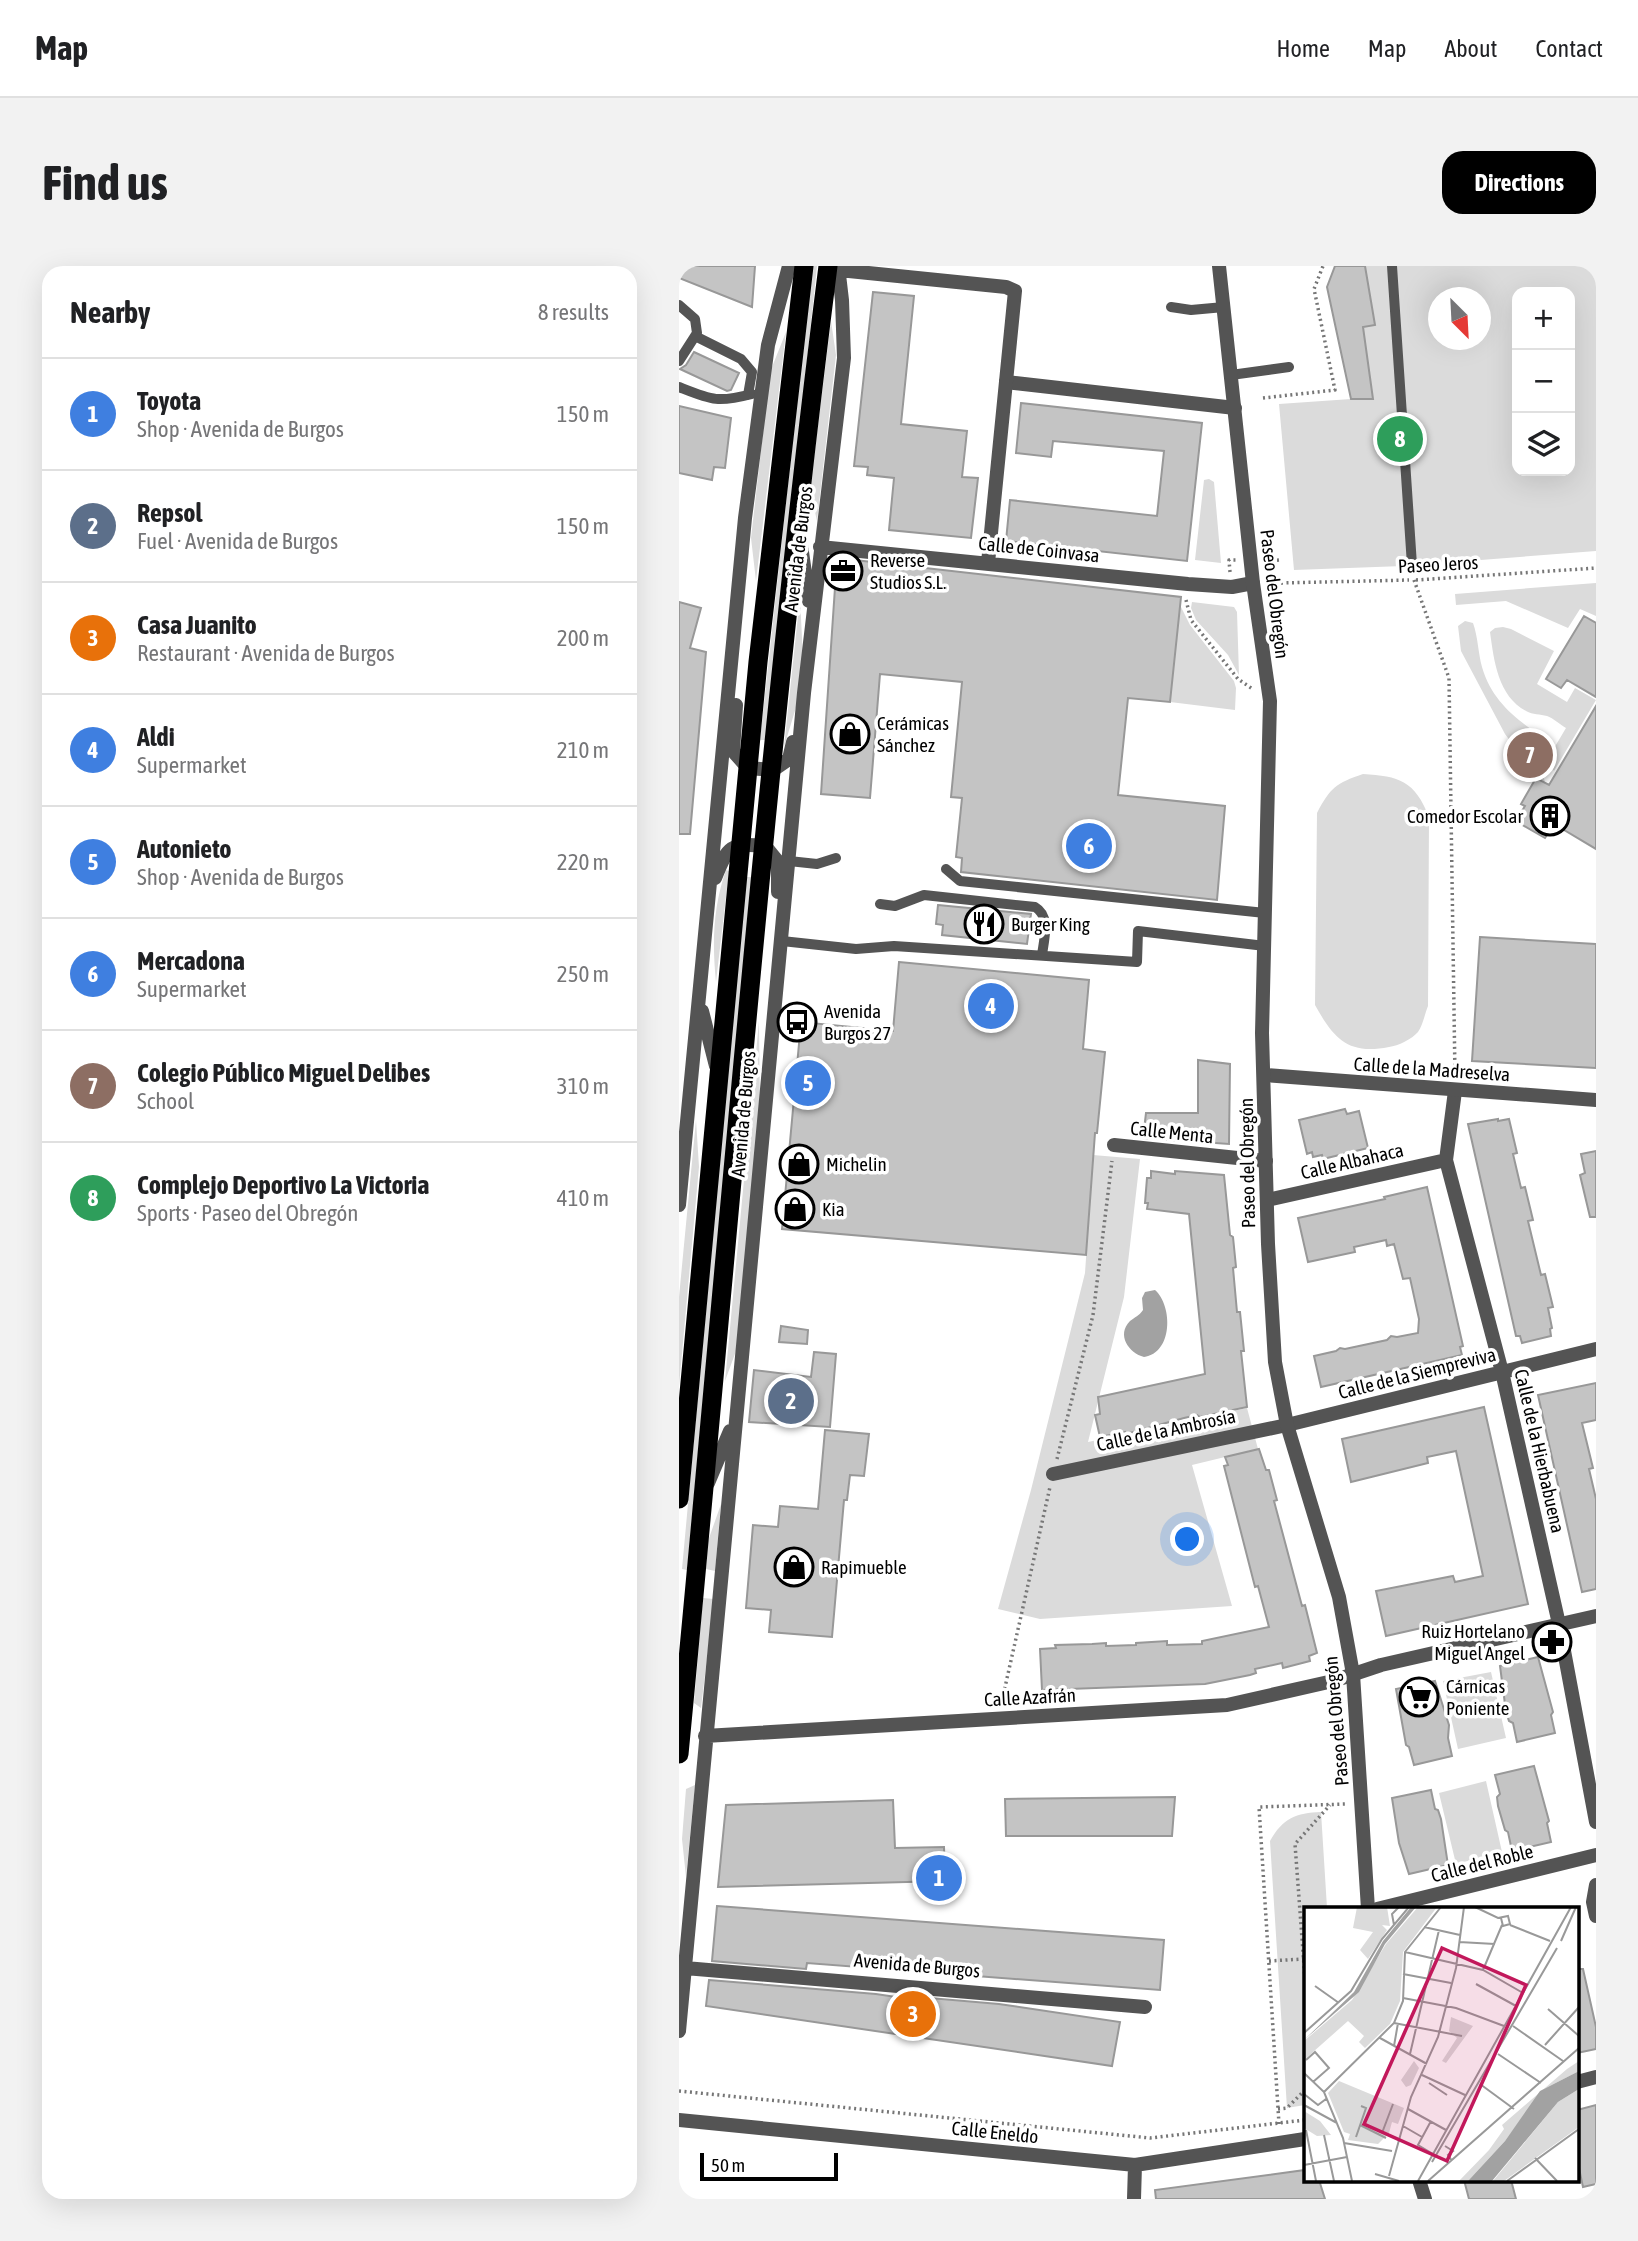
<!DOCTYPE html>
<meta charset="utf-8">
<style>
:root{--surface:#fff;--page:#f2f2f2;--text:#202124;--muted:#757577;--line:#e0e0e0;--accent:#000}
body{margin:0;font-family:"Asap Condensed",sans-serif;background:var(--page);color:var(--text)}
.controls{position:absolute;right:21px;top:21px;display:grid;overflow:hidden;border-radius:14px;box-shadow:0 7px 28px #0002}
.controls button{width:63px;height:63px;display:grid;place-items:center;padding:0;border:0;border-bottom:2px solid var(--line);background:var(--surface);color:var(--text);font:35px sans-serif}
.compass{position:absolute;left:749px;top:21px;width:63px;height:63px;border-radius:50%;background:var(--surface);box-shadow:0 7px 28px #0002;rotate:156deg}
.scale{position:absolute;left:21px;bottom:18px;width:138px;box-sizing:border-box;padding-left:7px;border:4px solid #000;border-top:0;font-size:19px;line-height:24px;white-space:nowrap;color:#000;-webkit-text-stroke:5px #fff;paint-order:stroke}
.you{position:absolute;left:509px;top:1274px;width:24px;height:24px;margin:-18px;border:5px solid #fff;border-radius:50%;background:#1a73e8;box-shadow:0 0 0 10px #1a73e833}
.badge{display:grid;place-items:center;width:46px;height:46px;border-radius:50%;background:var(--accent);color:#fff;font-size:23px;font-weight:700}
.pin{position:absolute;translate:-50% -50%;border:4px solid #fff;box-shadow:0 2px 7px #0006}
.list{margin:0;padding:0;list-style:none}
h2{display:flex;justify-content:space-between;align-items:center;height:91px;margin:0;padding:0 28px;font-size:30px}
h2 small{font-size:23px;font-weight:400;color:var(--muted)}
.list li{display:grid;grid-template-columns:46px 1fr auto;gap:21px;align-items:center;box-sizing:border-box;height:112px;padding:0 28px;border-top:2px solid var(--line)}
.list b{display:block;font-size:26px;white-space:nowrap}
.list p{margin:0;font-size:23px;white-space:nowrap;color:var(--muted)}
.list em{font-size:23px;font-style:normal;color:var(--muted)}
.icon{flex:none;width:38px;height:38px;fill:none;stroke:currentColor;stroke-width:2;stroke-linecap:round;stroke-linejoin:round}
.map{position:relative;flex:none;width:917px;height:1933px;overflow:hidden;border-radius:21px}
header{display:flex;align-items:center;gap:42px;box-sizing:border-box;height:98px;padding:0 35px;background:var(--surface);border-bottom:2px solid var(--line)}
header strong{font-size:33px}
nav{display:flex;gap:38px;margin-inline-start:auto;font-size:24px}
.intro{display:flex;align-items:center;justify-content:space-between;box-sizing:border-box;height:168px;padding:0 42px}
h1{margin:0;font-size:49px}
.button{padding:18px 32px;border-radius:21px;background:var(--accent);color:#fff;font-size:24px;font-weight:700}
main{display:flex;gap:42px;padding:0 42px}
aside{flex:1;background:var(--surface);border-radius:21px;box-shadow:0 7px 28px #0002}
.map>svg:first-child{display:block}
.green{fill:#dbdbdb;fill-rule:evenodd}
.water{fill:#a2a2a2}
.building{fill:#c4c4c4;stroke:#989898;stroke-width:2}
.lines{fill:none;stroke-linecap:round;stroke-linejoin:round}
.path{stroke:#767676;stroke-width:3.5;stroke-dasharray:2 3.5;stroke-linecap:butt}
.service{stroke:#545454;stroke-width:10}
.pedestrian{stroke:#545454;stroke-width:14}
.minor{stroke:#545454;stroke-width:14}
.tertiary{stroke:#545454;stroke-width:14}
.trunk{stroke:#000;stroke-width:19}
.labels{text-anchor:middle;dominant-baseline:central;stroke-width:7;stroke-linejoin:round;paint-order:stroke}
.street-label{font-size:19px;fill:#000;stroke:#fff}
.poi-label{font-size:19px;fill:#000;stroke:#fff;text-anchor:start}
.inset-road{fill:none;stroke:#999;stroke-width:2}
.view{fill:#c2185b;fill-opacity:0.15;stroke:#c2185b;stroke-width:3.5}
.inset-edge{fill:none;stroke:#000;stroke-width:3.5}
</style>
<header>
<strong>Map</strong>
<nav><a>Home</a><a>Map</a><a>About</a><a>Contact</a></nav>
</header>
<div class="intro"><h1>Find us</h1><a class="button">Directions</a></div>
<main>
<aside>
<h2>Nearby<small>8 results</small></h2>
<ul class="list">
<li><span class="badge" style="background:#3f7fe0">1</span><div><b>Toyota</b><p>Shop · Avenida de Burgos</p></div><em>150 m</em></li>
<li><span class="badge" style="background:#5c6f8a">2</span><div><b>Repsol</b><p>Fuel · Avenida de Burgos</p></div><em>150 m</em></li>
<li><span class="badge" style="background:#e8710a">3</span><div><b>Casa Juanito</b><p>Restaurant · Avenida de Burgos</p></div><em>200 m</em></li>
<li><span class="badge" style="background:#3f7fe0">4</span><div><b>Aldi</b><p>Supermarket</p></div><em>210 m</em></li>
<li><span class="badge" style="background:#3f7fe0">5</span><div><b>Autonieto</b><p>Shop · Avenida de Burgos</p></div><em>220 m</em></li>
<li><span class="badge" style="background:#3f7fe0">6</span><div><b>Mercadona</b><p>Supermarket</p></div><em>250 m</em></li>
<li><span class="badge" style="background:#8d6e63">7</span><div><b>Colegio Público Miguel Delibes</b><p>School</p></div><em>310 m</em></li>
<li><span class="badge" style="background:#2e9e5b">8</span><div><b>Complejo Deportivo La Victoria</b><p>Sports · Paseo del Obregón</p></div><em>410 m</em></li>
</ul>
</aside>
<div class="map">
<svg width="917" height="1933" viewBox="0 0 917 1933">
<rect width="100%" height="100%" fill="#fff"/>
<path class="green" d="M133,0H138L88,474H81Z
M656,0H917V285L724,300L615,304L600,138L672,133L648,21ZM838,26H891V205H838ZM760,32H802V74H760Z
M152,55L157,89L138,255L131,223Z
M107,66L77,315L72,272L91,106Z
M530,213L535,216L542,297L516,294L525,214Z
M917,317V350L901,343L889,362L827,335L777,339L776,328Z
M121,331L124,393L118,438L105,481Z
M513,336L555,341L558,346L560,409L549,389L517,354L512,342Z
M501,339L511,359L555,415L557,422L556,444L491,436Z
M786,355L794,357C799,371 799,386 803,401C813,435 836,452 863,471C867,487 860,498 866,516L858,511L826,468L782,385L779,360Z
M824,361L832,363L875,385L858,418L888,436L896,422L917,434L875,505L868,494L887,462C882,459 874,452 868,450C861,448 854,449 847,445C819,430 815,395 811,366L816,362Z
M684,508C720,510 736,515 750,551L749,740C746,747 744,759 739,766C733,773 719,780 710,781C669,789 655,773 636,739L638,547C651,522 657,517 684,508Z
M47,604L50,605L37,716C33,677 34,641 47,604Z
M67,611H73L8,1304L3,1303Z
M80,755L81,846L57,1085L46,1115Z
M17,854L20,901L0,1120V1031Z
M414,889L461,893L445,1031L409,1176L568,1142L579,1183L513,1199L553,1340L361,1353L319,1343L352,1224L406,1007Z
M42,1238L36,1305L27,1303L29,1275Z
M24,1332L35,1333L22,1442L15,1437Z
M812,1406L827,1472L779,1483L764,1415Z
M807,1515L823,1586L777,1598L760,1527Z
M16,1519L7,1611L3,1573L7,1523Z
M642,1546L648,1642L626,1643V1839L608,1842L591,1575C604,1552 617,1547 642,1546Z"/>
<path class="water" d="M476,1024C494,1040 494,1087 465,1091C450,1087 437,1069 451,1055C456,1051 460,1050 464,1044L463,1032L466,1026Z"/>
<path class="building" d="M0,0H76L73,41L0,12Z
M656,0H686L696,59L684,61L694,133H672L648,21Z
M194,26L235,30L222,158L288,165L283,211L299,212L292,272L210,264L215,212L188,209L189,201L175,200Z
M15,86L60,107L52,124L48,125L1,103L7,99Z
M342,137L523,157L508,295L327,275L331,234L478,250L485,185L374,175L372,191L337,187Z
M0,140L52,152L46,202L35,201L33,214L0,207Z
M158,292L502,331L491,436L449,432L439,529L546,540L538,634L282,606L283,592L277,591L283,532L272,531L283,416L201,408L191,532L142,528Z
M0,336L22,342L11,382L27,386L11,568H0Z
M905,350L917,357V431L888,414L882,422L867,413Z
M917,440V583L875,558L866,572L840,557L846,547L843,545L846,540L842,538L857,512L870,519Z
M259,639L352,648L348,678L263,669L264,659L257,658Z
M801,671L917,678V802L793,795Z
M220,696L410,714L404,783L426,786L418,867H416L407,989L103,963L122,756L214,765Z
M519,794L551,798L550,878L464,872L467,847H519Z
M666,843L668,848L680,845L689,882L644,893L643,889L634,891L633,886L628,888L620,854Z
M819,853V855L830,853L838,887L834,888L842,922L846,921L854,954L849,955L862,1009L866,1008L874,1041L869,1042L873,1062L871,1063L872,1070L843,1077L841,1070H837L789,858Z
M917,885V951H911L901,909L906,907L902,888Z
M472,905L496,908V905L545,909L551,969L554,971L557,1001L554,1002L558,1046H561L565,1085H562L568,1141L521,1151L518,1149L505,1152L447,1168L446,1166L421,1171L416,1149L421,1148L419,1131L526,1108L510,948L468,943L469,937H466L468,912H472Z
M748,921L784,1080L781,1081L783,1089L642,1121L635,1090L657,1085L661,1082L666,1083L708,1074L712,1070L718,1071L739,1067L740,1053L731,1012L724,1013L715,978L708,980L707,974L675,981L676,986L629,996L619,952L706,933L705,931Z
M102,1060L129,1064L128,1078L100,1076Z
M135,1086L157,1088L151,1161L70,1156L75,1104L132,1111Z
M917,1117V1154L903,1157L914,1202L910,1203L917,1233V1323L903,1326L859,1129Z
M805,1141L849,1338L707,1370L697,1325L774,1310L776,1316L804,1310L777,1185L748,1191L749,1197L672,1216L663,1173Z
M146,1164L190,1168L185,1210L171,1209L168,1234H165L153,1371L90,1366L92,1344L67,1342L74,1259L99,1261L101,1240L139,1243Z
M580,1183L587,1204H590L598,1234L595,1235L623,1340L626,1339L638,1387L630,1390L631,1395L604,1402L603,1397L576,1403L577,1407L571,1409L526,1418L363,1424L361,1383L377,1382L376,1379L413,1378L427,1377V1380L457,1379V1377L488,1375V1379L523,1378V1375L590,1361L579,1320L576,1321L545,1200L549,1199L546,1191Z
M859,1391L874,1446L872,1449L876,1467L838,1476L834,1457L830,1455L827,1446L821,1400Z
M756,1415L770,1459L769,1472L773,1490L735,1499L730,1481L727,1479L717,1423Z
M855,1500L870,1555L868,1557L872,1576L833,1585L829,1566L826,1564L819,1540L818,1531L821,1528L816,1509Z
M752,1524L756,1543L759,1544L762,1553L769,1599L730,1608L720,1577L713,1532Z
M496,1531L493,1570H327L326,1533Z
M214,1534L216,1582L265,1581L266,1615L39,1621L47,1539Z
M38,1640L485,1674L481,1724L128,1697L127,1703L33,1695Z
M898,1703H904L917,1761V1783L898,1787Z
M30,1714L197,1728L250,1736L251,1732L320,1738L441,1756L433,1800L27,1740Z
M917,1839V1918L904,1921L898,1893V1844Z
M626,1904V1914H640L646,1933H477L476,1924Z
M785,1914H832L837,1933H790Z"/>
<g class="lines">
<path class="path" d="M584,132L656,124L635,23L644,0
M587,295L600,294
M551,306L550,294H558
M735,314L770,412L776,810
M737,314L917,302
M602,317L730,314
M507,334L512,354L559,413L575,424
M378,1193L414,1049L433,895
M322,1439L371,1221
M590,1695L624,1693
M626,1713L616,1578L651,1539
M0,1825L471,1872L626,1854
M599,1843L608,1842L626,1824
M600,1858L580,1541L667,1538"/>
<path class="service" d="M713,0L733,299
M0,39L16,53L18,67L0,95
M492,41L512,44L545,41
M16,70L62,93L73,106L69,129
M552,109L610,101
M0,121C33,134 38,137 73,128
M110,595L138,598L157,592
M267,603L281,615L586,647
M201,638L216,640L245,629L356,641C372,650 365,673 363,689
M103,675L177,683L215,680L458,696L459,665L586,680"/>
<path class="pedestrian" d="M327,116L556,142
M776,825L767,894L823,1106L880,1358L917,1556
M588,934L767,894
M374,1208L608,1159L917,1083
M917,1619L914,1636L917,1650
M698,1643L917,1589"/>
<path class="minor" d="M160,4L327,21L336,25L309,297
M122,279L130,335
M141,281L509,318L553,321L574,317
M57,439L54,485L69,502L94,504L110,493L114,476
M36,612C49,580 51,577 86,580L99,596V626
M23,745L37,800
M586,809L917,834
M435,879L587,895
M0,939L66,252L89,79L110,0
M29,1217L51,1165
M26,1470L548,1439L654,1415L702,1399L917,1350
M6,1702L466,1741
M0,1765L125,427L165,92L163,34L159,0
M898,1816L917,1811
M0,1854L456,1899L626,1873
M455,1933L456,1899"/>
<path class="tertiary" d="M540,0L574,317L591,435L583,767L589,978L596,1096L608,1159L660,1331L674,1408L689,1643
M740,1914L746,1933"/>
<path class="trunk" d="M0,1233L79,396L125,0
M0,1488C48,992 86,494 149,0"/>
</g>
<defs>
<symbol id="office-ring" viewBox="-11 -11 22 22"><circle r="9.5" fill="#fff" stroke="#000" stroke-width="1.5"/><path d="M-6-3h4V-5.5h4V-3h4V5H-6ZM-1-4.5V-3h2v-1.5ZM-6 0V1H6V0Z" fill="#000"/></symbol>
<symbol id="shop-ring" viewBox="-11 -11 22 22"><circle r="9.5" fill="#fff" stroke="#000" stroke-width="1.5"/><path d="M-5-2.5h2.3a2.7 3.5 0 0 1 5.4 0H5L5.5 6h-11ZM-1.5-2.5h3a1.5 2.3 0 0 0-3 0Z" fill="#000"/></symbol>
<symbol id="building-ring" viewBox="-11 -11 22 22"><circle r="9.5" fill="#fff" stroke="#000" stroke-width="1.5"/><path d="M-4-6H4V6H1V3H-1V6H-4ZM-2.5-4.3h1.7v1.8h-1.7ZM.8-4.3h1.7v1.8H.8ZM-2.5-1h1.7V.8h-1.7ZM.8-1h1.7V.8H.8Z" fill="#000"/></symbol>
<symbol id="restaurant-ring" viewBox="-11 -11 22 22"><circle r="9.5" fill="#fff" stroke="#000" stroke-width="1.5"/><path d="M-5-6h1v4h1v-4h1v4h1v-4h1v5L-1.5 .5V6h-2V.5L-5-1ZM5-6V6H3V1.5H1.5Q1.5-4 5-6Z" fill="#000"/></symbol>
<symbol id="bus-ring" viewBox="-11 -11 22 22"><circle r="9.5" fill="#fff" stroke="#000" stroke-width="1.5"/><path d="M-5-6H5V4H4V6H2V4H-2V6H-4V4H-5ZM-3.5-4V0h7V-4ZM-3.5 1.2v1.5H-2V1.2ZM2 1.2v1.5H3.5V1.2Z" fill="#000"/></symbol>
<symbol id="pharmacy-ring" viewBox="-11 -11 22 22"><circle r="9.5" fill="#fff" stroke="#000" stroke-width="1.5"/><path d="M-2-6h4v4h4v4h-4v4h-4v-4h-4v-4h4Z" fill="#000"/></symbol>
<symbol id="supermarket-ring" viewBox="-11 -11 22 22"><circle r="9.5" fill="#fff" stroke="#000" stroke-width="1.5"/><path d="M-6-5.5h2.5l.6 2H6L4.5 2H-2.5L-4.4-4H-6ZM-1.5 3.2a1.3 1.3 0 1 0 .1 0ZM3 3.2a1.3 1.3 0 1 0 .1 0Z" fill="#000"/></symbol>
</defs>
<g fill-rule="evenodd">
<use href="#office-ring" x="142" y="283" width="44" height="44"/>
<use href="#shop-ring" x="149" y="446" width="44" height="44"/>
<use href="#building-ring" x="849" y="528" width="44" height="44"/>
<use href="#restaurant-ring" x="283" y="636" width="44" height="44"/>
<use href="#bus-ring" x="96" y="734" width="44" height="44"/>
<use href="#shop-ring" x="98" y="876" width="44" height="44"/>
<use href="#shop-ring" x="94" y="921" width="44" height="44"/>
<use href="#shop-ring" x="93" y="1279" width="44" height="44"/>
<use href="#pharmacy-ring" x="851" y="1354" width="44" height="44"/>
<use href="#supermarket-ring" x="718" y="1409" width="44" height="44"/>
</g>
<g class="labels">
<g class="street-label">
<text transform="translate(119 283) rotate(-83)">Avenida de Burgos</text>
<text transform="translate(360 283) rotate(6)">Calle de Coinvasa</text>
<text transform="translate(759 298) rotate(-3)">Paseo Jeros</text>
<text transform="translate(596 328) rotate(83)">Paseo del Obregón</text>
<text transform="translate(753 803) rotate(4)">Calle de la Madreselva</text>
<text transform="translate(64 848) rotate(-85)">Avenida de Burgos</text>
<text transform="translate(493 866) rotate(6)">Calle Menta</text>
<text transform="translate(673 895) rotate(-13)">Calle Albahaca</text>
<text transform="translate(568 897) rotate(-91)">Paseo del Obregón</text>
<text transform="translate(738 1107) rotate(-14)">Calle de la Siempreviva</text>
<text transform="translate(487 1164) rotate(-12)">Calle de la Ambrosía</text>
<text transform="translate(861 1185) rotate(77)">Calle de la Hierbabuena</text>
<text transform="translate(351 1431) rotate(-3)">Calle Azafrán</text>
<text transform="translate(657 1455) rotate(-95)">Paseo del Obregón</text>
<text transform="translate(803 1597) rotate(-14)">Calle del Roble</text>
<text transform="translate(238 1699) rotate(5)">Avenida de Burgos</text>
<text transform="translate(316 1866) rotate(6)">Calle Eneldo</text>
</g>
<g class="poi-label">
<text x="191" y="294">Reverse<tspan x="191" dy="22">Studios S.L.</tspan></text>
<text x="198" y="457">Cerámicas<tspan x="198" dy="22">Sánchez</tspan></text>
<text x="844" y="550" text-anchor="end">Comedor Escolar</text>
<text x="332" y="658">Burger King</text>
<text x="145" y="745">Avenida<tspan x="145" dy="22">Burgos 27</tspan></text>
<text x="147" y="898">Michelin</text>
<text x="143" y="943">Kia</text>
<text x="142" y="1301">Rapimueble</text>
<text x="846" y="1365" text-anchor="end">Ruiz Hortelano<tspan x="846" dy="22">Miguel Angel</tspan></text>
<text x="767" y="1420">Cárnicas<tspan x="767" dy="22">Poniente</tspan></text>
</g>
</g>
<g transform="translate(625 1641)">
<rect width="275" height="275" fill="#fff"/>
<path d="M53,0H83L86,19L78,18L83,23L64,52L56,43L69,25L49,21ZM114,0H133L99,45L96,94L86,117L61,141L55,135L60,129L44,114L0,153V134L48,93L82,37ZM147,110L169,119L142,156L138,154L153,131L145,124ZM110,154L115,161L107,178L102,180L97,173ZM275,154V164L240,182L201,234L164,274H155L185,243L200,222L198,218L263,162ZM35,174L100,201L94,217L88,215L85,226L74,237L44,233L46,227L40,225L24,186ZM275,182V220L200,274H189L254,195ZM0,204L16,214L27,228L13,229L0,221Z" fill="#dbdbdb"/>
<path d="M107,0H112L81,37L55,85L0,133L50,85L79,34ZM275,164V182L254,195L188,274H164L201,234L236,184Z" fill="#a2a2a2"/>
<path class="inset-road" d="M171,0L194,11L204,9L206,17L199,19L197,11M90,18L88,7L95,0M206,18L246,34M120,20L156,28M257,34L272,0M155,35L191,37M101,45L179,63L219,86M179,63L198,18M99,67L147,76M0,75V106M172,77L212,99M11,79L35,96M99,91L152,101L200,119M244,102L275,129M90,116L158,129M209,119L259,154M0,126L47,84L78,32L105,0M76,131L123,157M241,138L275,100M90,139L94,116M106,147L135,23M194,147L237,176M2,153L11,145L25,161L9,175M0,166L20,185L39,231L48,274M118,168L161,188M125,176L143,188M176,177L210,202M20,185L90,116L99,94L101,45L137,0M0,187L14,198L22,192M0,198L33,216M104,202L142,223M127,214L114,238L129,247M56,218L82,231M99,219L118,230M2,223L12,274M78,226L89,197M20,228L30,274M52,230L62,201L57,199M40,236L88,244M141,239L149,244L144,248L148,254M231,251L253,274M128,255L253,41M0,258L43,250M71,267L95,274M85,269L107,190L134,130L152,61L160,0M114,274L267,0M124,274L275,141M203,274L275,222"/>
<path class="view" d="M138,41L222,78L143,254L60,217Z"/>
<rect width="275" height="275" class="inset-edge"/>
</g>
</svg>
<div class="controls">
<button>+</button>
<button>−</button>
<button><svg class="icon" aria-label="layers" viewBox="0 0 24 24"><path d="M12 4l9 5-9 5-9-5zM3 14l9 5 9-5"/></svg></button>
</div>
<svg class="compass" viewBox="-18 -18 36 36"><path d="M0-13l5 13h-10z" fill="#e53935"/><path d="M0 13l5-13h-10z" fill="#757577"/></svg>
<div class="scale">50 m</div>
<div class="you"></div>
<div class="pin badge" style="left:260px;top:1612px;background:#3f7fe0">1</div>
<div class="pin badge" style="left:112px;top:1135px;background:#5c6f8a">2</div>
<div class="pin badge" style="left:234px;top:1748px;background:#e8710a">3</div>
<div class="pin badge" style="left:312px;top:740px;background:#3f7fe0">4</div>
<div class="pin badge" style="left:129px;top:817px;background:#3f7fe0">5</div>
<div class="pin badge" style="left:410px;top:580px;background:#3f7fe0">6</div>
<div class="pin badge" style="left:851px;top:489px;background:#8d6e63">7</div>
<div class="pin badge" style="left:721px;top:173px;background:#2e9e5b">8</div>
</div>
</main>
